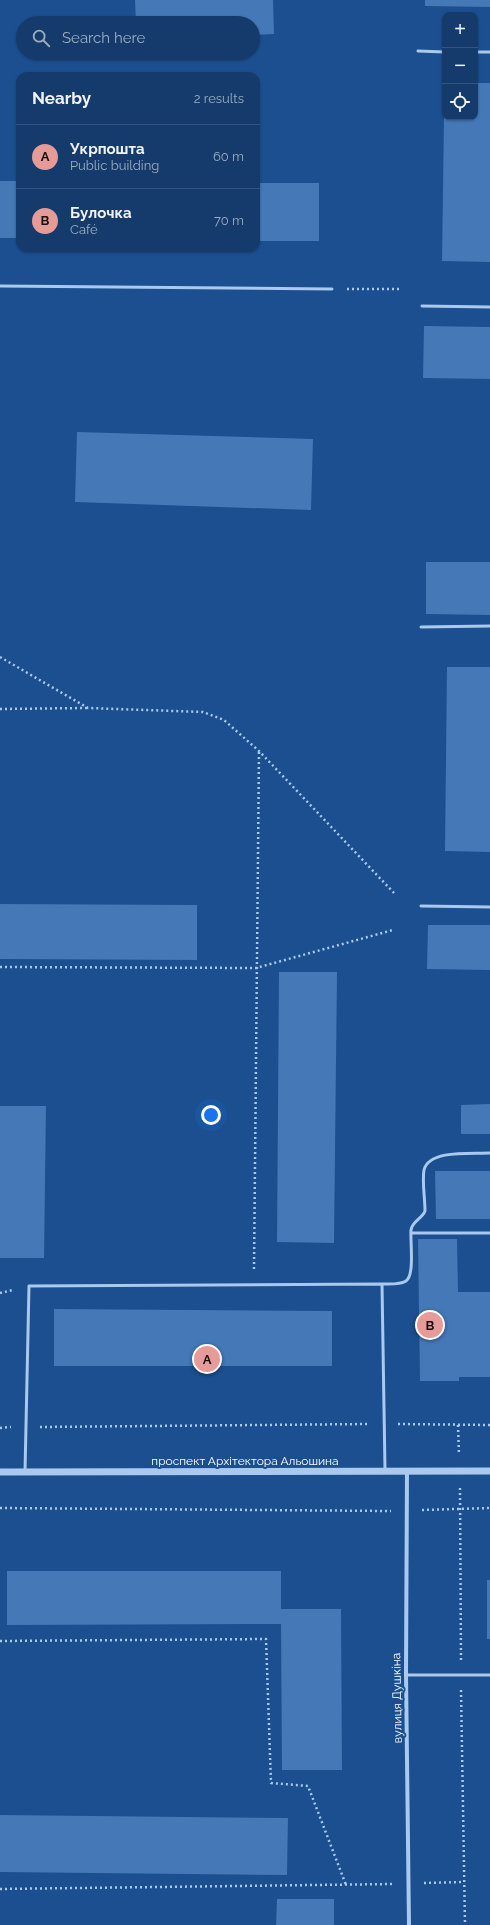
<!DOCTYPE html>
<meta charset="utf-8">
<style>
:root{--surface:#143b6b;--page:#214673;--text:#f1f3f6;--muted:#9dadc1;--line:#33557e;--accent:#e69b98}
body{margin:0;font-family:Raleway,sans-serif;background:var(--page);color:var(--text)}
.controls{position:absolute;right:12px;top:12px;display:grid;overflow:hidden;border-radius:8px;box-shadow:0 1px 3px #0004}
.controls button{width:36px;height:36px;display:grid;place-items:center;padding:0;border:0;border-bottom:1px solid var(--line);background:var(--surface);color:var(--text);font:20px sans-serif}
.you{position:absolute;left:211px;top:1115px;width:14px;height:14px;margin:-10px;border:3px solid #fff;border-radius:50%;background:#1a73e8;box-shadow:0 0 0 6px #1a73e833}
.badge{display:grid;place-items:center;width:26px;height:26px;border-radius:50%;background:var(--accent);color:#111;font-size:13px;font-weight:700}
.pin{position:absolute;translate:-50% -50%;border:2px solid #fff;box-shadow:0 1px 4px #0006}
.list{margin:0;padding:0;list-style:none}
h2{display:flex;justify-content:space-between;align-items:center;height:52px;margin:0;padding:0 16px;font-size:17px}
h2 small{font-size:13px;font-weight:400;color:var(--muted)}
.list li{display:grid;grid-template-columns:26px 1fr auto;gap:12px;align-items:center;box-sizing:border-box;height:64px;padding:0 16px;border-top:1px solid var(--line)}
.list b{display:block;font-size:15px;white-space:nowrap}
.list p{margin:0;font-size:13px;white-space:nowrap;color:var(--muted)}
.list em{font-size:13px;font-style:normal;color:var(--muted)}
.icon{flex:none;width:22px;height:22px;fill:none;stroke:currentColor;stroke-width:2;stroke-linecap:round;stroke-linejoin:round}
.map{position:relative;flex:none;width:490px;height:1925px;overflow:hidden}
.search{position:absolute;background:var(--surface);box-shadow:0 1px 3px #0004;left:16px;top:16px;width:244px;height:44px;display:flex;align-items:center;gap:10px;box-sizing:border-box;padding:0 14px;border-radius:22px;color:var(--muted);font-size:15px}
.panel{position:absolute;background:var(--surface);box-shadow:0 1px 3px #0004;left:16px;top:72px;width:244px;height:180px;border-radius:12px}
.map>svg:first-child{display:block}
.building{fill:#4478b7}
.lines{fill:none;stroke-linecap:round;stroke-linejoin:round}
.path{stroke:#a9c9ee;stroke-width:2.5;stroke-dasharray:2 3;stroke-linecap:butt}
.service{stroke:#a9c9ee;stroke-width:3}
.minor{stroke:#a9c9ee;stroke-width:4}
.tertiary{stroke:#a9c9ee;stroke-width:7}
.labels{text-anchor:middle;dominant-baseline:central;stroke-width:4;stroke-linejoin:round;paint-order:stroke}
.street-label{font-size:12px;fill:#fff;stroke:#1b4f8f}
</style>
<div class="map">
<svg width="490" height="1925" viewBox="0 0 490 1925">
<rect width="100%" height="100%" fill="#1b4f8f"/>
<path class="building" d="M135,0H273L274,34L253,35V23H136Z
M425,0H490V7L425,6Z
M475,83H490V262L442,261L444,117H475Z
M0,181H20V238H0Z
M256,183H319V241H256Z
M424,326L490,327V379L423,378Z
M77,432L313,439L311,510L75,502Z
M426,562H490V615L426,614Z
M447,667H490V852L445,851Z
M0,904L197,905V960L0,959Z
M428,925H490V970L427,969Z
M279,972H337L334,1243L277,1242Z
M490,1104V1134H461V1105Z
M0,1106H46L44,1258H0Z
M435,1171H490V1219H436Z
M418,1239H457L458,1292H490V1377H459V1381H420Z
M54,1309L332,1311V1366H54Z
M7,1571H281V1609H341L342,1770H282L281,1624L7,1625Z
M487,1580H490V1639H487Z
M0,1815L288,1818L287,1875L0,1872Z
M277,1899H334V1925H276Z"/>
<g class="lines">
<path class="path" d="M347,289H399
M0,657L88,708L203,712L224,720L259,751L394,893
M0,709L87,708
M0,967L256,968L393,930
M254,1269L259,751
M0,1293L13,1290
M398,1424L490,1425
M458,1425L459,1455
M40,1427L369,1424
M0,1428L11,1427
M460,1488L461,1661
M0,1508L391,1511
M422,1510L490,1508
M0,1641L266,1639L271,1783L308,1786L346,1885
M461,1690L465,1925
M424,1883L464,1882
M0,1889L393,1884"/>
<path class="service" d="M418,51L445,52
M475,52H490
M0,286L332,289
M422,306L490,307
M421,627L490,626
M421,906L490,907
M411,1233H490
M382,1284C389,1284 400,1285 406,1281C415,1275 410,1241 411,1230C412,1221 422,1219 425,1211C425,1198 422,1182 424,1170C429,1149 473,1154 490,1153
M25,1472L29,1286L382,1284L385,1470
M406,1675H490"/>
<path class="minor" d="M407,1471L406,1675L409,1925"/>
<path class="tertiary" d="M0,1472L490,1471"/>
</g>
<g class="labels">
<g class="street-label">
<text x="245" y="1461">проспект Архітектора Альошина</text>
<text transform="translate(397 1698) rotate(-91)">вулиця Душкіна</text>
</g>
</g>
</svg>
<div class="controls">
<button>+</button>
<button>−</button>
<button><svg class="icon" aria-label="locate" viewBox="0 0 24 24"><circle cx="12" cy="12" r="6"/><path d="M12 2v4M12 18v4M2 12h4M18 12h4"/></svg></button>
</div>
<div class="you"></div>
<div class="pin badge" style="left:207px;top:1359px">A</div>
<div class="pin badge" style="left:430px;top:1325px">B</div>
<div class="search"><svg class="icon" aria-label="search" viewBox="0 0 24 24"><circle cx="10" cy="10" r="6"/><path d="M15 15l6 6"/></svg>Search here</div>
<section class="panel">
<h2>Nearby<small>2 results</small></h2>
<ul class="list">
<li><span class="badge">A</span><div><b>Укрпошта</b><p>Public building</p></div><em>60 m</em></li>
<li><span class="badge">B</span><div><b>Булочка</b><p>Café</p></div><em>70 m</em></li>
</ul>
</section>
</div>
